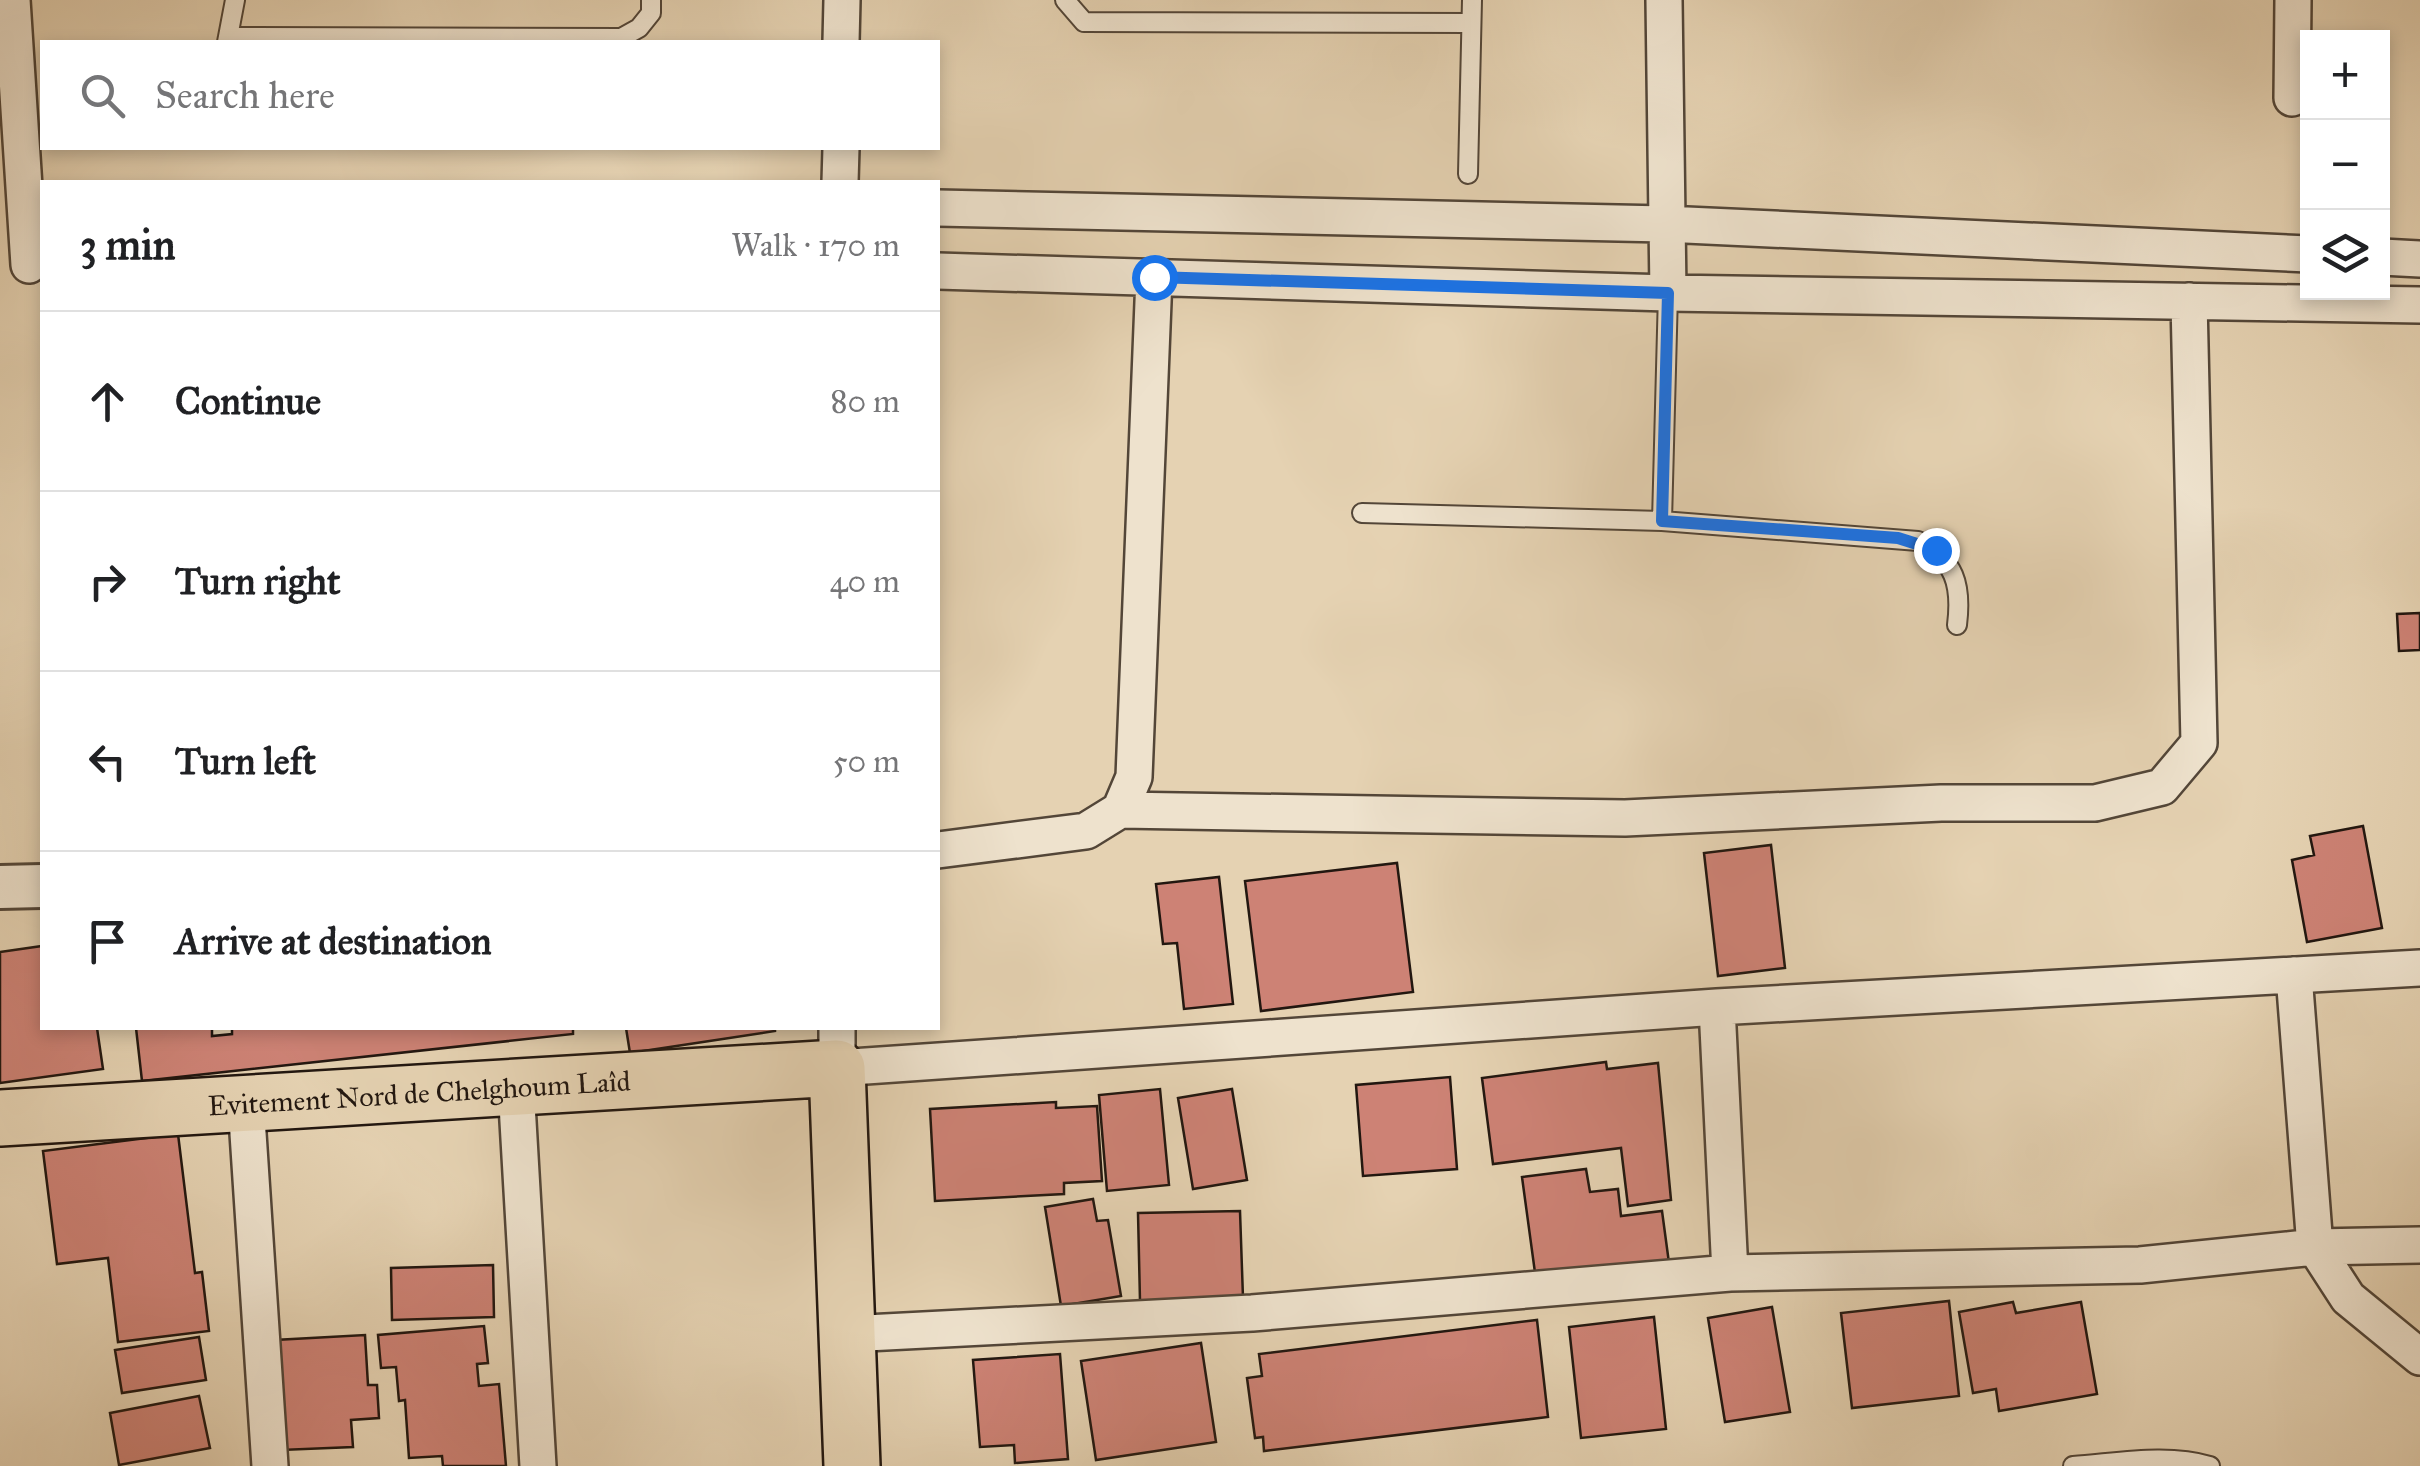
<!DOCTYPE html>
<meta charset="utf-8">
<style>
:root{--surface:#fff;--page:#f2f2f2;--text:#202124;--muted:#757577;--line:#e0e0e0}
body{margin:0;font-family:"IM FELL Great Primer",serif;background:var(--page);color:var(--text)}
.controls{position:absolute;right:30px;top:30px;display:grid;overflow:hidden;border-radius:0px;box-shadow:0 5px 15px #0003}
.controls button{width:90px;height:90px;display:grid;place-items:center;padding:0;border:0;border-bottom:2px solid var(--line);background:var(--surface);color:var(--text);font:50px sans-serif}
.stop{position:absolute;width:30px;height:30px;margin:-22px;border:8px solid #1a73e8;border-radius:50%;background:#fff}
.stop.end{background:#1a73e8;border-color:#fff;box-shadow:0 2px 10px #0008}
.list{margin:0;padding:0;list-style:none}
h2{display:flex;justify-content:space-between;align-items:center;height:130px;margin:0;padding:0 40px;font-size:42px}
h2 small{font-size:32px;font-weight:400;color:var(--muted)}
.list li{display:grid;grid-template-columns:65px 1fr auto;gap:30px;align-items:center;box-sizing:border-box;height:180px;padding:0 40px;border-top:2px solid var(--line)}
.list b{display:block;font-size:38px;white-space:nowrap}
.list em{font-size:32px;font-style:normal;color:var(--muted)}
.icon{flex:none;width:55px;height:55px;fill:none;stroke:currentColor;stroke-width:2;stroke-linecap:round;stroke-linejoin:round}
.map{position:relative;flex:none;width:2420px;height:1466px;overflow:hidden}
.search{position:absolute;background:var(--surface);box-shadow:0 5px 15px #0003;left:40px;top:40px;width:900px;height:110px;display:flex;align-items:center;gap:25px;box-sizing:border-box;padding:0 35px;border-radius:0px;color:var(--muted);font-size:38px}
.panel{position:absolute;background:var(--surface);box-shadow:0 5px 15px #0003;left:40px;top:180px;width:900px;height:850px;border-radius:0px}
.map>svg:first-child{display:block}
.building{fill:#cd8275;stroke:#221710;stroke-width:2.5}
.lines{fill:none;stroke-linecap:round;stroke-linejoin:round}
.service-casing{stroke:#534638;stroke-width:22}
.minor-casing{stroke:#534638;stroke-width:40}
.tertiary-casing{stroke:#534638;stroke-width:48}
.primary-casing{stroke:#221710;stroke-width:60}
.service{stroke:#eee2cd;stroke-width:18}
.minor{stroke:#eee2cd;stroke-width:35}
.tertiary{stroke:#eee2cd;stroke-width:42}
.primary{stroke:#e5d2b2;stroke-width:55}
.route{stroke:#1a73e8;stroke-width:12}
.labels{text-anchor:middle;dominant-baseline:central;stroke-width:8;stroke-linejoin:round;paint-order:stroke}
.street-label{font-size:28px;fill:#221710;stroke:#eee2cd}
</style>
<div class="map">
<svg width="2420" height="1466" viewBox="0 0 2420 1466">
<rect width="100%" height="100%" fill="#e5d2b2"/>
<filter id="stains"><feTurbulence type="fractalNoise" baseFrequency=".002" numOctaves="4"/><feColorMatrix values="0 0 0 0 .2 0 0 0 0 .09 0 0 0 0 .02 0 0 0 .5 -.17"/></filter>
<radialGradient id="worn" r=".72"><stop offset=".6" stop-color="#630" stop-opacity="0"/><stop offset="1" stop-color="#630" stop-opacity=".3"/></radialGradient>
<path class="building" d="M2420,613V650L2399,651L2397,614Z
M2363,826L2382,928L2307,942L2292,860L2314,855L2310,836Z
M1771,845L1785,968L1718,976L1704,853Z
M1397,863L1413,992L1261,1011L1245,881Z
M1219,877L1233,1004L1184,1009L1177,943L1163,944L1156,884Z
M42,946V1028H97L103,1069L0,1083V952Z
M136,1028H212V1036L232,1034V1028H573V1034L142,1081Z
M626,1028H775V1031L630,1053Z
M1606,1062L1607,1069L1658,1063L1671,1200L1628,1206L1621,1148L1493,1164L1482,1078Z
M1450,1077L1457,1169L1363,1176L1356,1085Z
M1160,1089L1169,1185L1107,1191L1099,1095Z
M1232,1089L1247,1180L1193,1189L1178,1098Z
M1056,1102V1108L1097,1106L1102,1181L1064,1183V1194L935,1201L930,1109Z
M178,1134L195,1273L202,1272L209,1331L118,1342L108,1258L57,1264L43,1151Z
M1586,1169L1590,1192L1618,1189L1621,1216L1662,1211L1669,1263L1536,1280L1522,1177Z
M1093,1199L1097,1221L1108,1220L1121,1296L1061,1306L1045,1207Z
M1240,1211L1243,1298L1140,1301L1138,1213Z
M493,1265L494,1317L392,1320L391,1268Z
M1949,1301L1959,1396L1852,1408L1841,1313Z
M2013,1302L2016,1313L2081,1302L2097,1394L1999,1411L1996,1389L1973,1393L1959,1312Z
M1772,1307L1790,1412L1725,1422L1708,1318Z
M1654,1317L1666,1429L1581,1438L1569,1327Z
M1537,1320L1548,1417L1264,1451L1263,1437L1255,1438L1247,1378L1262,1376L1259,1354Z
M484,1326L488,1363L477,1364L479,1386L499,1384L506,1466H443L442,1456L409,1458L405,1400L399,1401L396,1367L381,1368L378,1335Z
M365,1335L368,1385H377L379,1418L351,1420L353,1447L281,1450L275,1340Z
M199,1337L206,1380L122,1393L115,1350Z
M1201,1343L1216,1442L1096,1460L1081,1361Z
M1060,1354L1068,1459L1015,1463L1014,1445L980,1447L973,1360Z
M199,1396L210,1448L119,1465L110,1413Z"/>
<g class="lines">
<defs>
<path id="service" d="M1065,0L1084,22L1471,23
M228,37L621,38L639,28L651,13V0
M227,42L235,0
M1468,174L1472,0
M1362,513L1662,521L1918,541C1955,560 1962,585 1957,625
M1662,521L1668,293
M2073,1466C2117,1463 2167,1453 2210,1466"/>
<path id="minor" d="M12,0L29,265
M1664,0L1668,293
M841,42L842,0
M2292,98L2293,0
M840,182L841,148
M938,208L1665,224L2308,254
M2382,257L2420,259
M938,271L1668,293L2420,305
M1120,810L1625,818L1941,803H2095L2162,787L2199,743L2189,301
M938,850L1086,831L1120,810L1134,777L1154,277
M2294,975L2315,1247L2348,1298L2420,1357
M1717,1007L1730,1273
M837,1028V1068L1717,1007L2420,968
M516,1087L538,1466
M246,1103L270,1466
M847,1334L1252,1313L1730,1273L2140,1265L2315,1247L2420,1245"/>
<path id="tertiary" d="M0,887L42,886"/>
<g id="primary">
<path id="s1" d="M0,1118L837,1068L852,1466"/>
</g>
</defs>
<use href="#service" class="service-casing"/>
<use href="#minor" class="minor-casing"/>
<use href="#tertiary" class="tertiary-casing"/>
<use href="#primary" class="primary-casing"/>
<use href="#service" class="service"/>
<use href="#minor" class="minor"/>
<use href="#tertiary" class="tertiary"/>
<use href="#primary" class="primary"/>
</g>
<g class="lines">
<path class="route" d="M1154,277L1668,293L1662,521L1898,538L1936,550"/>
</g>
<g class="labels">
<g class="street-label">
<text stroke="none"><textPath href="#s1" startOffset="420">Evitement Nord de Chelghoum Laîd</textPath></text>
</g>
</g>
<rect width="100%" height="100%" filter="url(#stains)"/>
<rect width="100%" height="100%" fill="url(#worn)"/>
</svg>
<div class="controls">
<button>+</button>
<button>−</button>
<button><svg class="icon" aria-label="layers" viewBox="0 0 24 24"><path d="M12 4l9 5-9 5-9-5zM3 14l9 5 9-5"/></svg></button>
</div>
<div class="stop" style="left:1154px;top:277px"></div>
<div class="stop end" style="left:1936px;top:550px"></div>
<div class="search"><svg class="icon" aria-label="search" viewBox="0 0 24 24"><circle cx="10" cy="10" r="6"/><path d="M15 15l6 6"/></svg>Search here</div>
<section class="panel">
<h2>3 min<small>Walk · 170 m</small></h2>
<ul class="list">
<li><svg class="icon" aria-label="ahead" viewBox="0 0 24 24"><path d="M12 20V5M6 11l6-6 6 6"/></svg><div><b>Continue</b></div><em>80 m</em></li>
<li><svg class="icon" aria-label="right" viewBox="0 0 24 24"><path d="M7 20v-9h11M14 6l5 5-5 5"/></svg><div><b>Turn right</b></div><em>40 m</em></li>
<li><svg class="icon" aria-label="left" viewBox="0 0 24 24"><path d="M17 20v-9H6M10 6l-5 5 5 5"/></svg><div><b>Turn left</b></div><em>50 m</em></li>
<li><svg class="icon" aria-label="arrive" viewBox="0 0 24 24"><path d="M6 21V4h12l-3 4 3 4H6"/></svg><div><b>Arrive at destination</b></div></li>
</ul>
</section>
</div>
